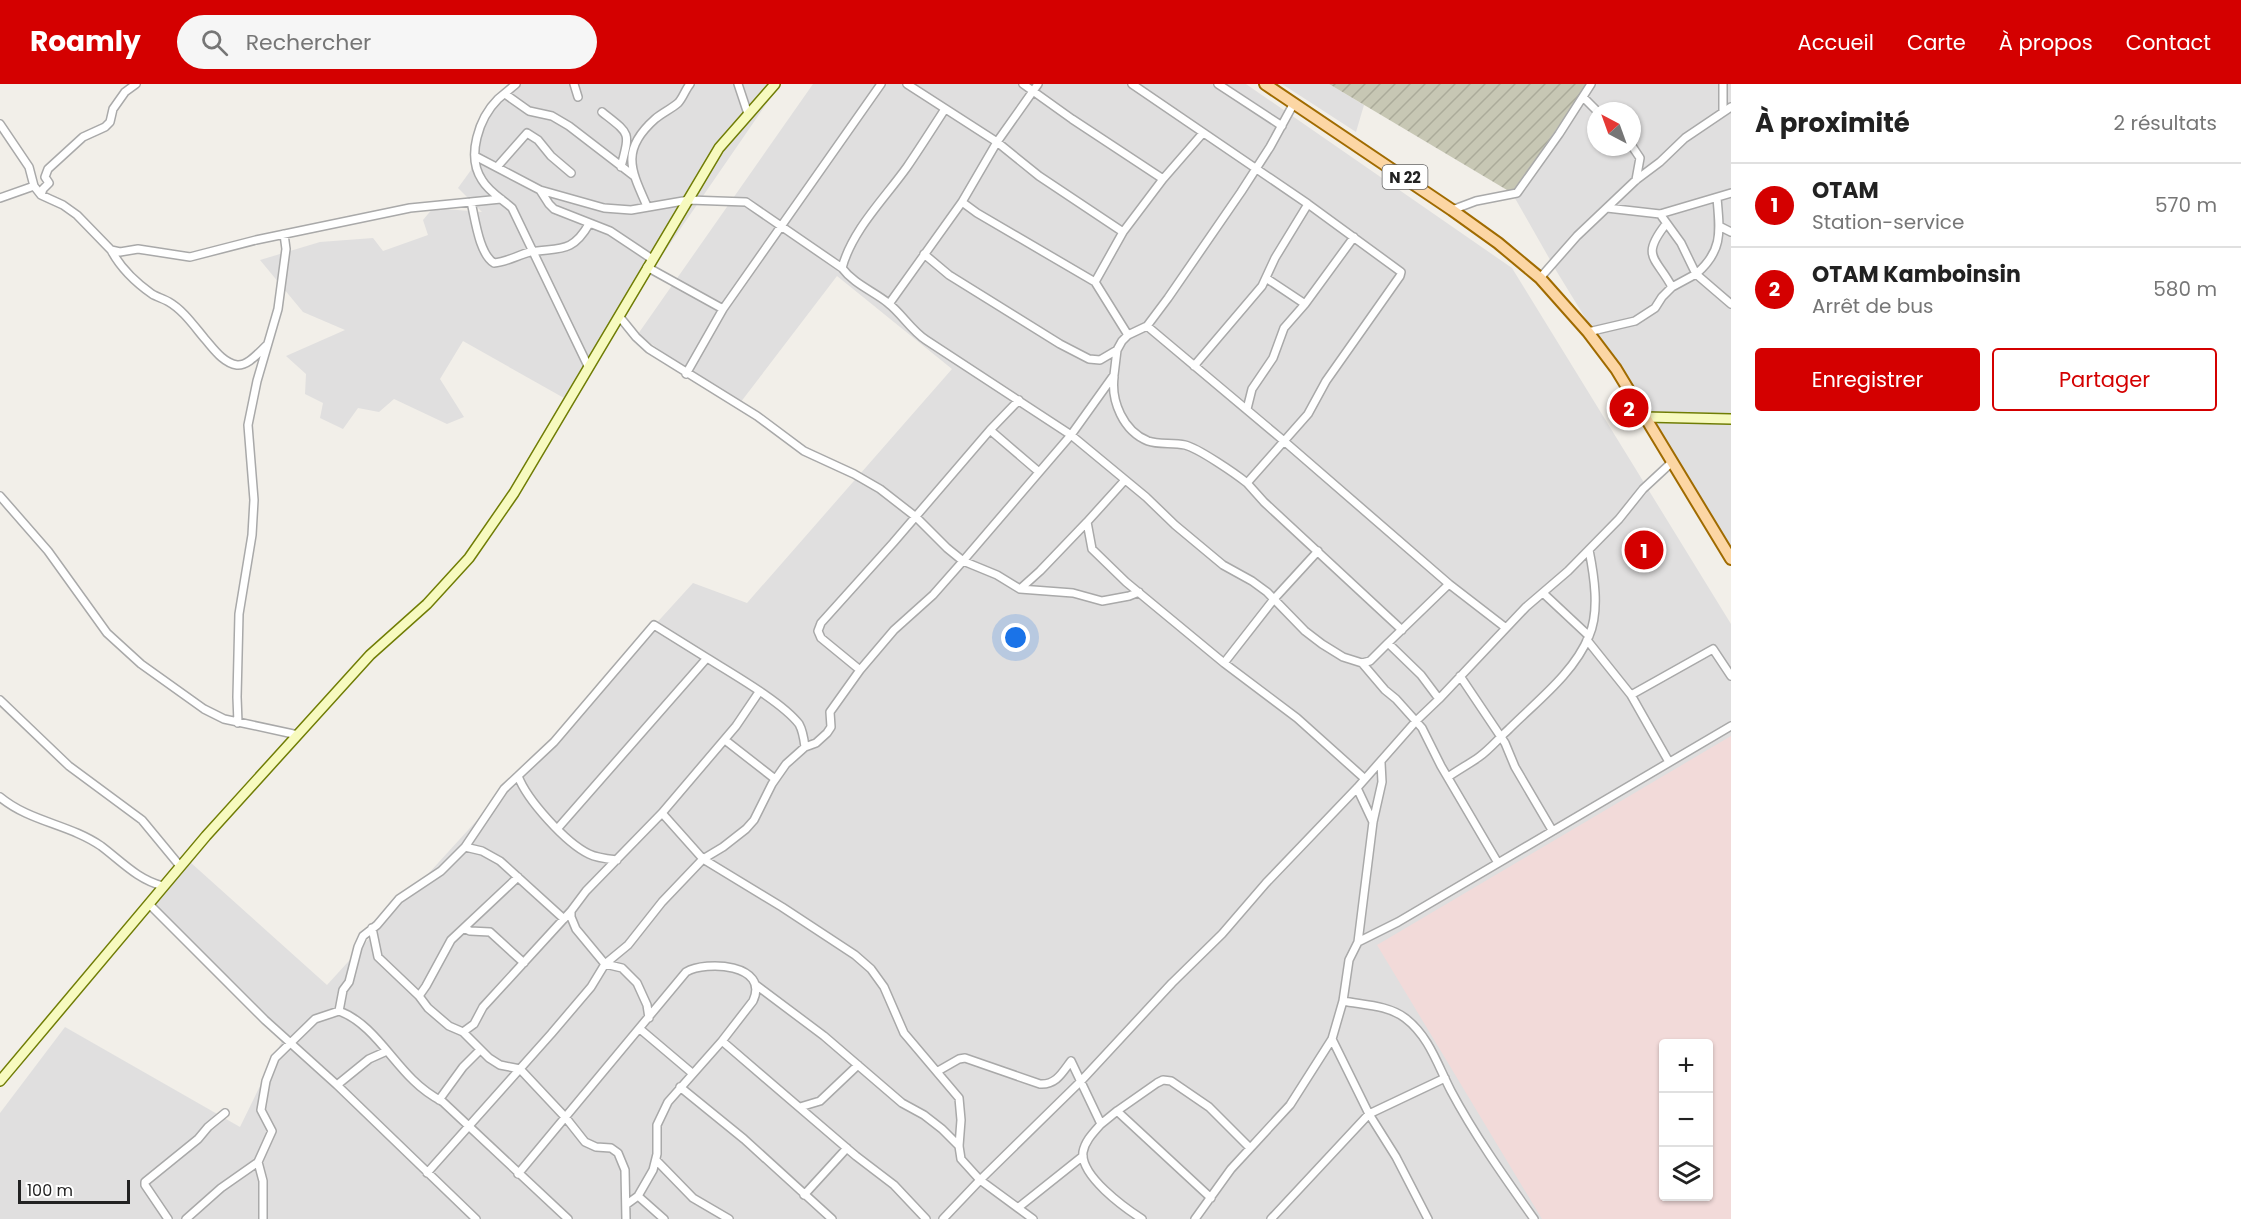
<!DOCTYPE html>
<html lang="fr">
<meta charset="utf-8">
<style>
:root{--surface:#fff;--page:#f6f6f6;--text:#222;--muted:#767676;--line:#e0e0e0;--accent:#d40000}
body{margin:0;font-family:Poppins,sans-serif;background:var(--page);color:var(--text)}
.controls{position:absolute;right:18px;bottom:18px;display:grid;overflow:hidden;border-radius:6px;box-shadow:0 2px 4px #0004}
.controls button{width:54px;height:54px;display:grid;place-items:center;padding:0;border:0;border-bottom:2px solid var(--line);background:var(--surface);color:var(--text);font:30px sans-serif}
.compass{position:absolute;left:1587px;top:18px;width:54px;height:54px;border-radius:50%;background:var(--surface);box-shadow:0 2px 4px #0004;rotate:319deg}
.scale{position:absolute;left:18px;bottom:15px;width:112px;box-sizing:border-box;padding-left:6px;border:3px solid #222;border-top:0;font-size:16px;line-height:21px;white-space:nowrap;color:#222;-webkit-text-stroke:4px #fff;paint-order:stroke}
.you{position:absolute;left:1016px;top:554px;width:21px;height:21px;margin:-15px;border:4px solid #fff;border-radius:50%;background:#1a73e8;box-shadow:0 0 0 9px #1a73e833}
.badge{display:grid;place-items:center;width:39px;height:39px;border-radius:50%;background:var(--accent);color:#fff;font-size:20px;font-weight:700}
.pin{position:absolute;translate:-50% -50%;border:3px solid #fff;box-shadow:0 2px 6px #0006}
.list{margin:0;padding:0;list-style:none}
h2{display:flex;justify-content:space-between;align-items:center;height:78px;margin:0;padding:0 24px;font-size:26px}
h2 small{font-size:20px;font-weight:400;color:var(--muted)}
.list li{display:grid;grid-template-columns:39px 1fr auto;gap:18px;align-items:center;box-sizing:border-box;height:84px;padding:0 24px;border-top:2px solid var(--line)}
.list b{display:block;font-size:22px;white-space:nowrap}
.list p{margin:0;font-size:20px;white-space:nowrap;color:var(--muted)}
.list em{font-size:20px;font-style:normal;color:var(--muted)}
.actions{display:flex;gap:12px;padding:18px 24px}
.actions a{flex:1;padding:14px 0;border:2px solid var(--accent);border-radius:6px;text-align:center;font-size:21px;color:var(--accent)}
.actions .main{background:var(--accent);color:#fff}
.icon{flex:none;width:33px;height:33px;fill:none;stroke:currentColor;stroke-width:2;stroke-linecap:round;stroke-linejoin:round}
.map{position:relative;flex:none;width:1731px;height:1135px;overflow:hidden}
header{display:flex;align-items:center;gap:36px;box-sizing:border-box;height:84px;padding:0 30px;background:var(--accent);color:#fff}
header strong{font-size:28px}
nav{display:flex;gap:33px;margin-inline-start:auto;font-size:21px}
.search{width:420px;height:54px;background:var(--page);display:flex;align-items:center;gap:15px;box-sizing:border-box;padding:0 21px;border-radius:33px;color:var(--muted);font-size:22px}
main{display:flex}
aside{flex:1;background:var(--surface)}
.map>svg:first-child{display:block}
.residential{fill:#e0dfdf;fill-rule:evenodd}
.commercial{fill:#f2dad9;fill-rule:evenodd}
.construction{fill:url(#construction-furrows)}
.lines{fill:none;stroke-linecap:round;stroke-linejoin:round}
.street-casing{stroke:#a9a9a9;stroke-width:10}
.secondary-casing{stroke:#707d05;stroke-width:12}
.primary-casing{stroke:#a06b00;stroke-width:14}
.street{stroke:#fff;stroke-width:7}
.secondary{stroke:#f7fabf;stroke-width:9}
.primary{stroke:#fcd6a4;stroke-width:10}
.labels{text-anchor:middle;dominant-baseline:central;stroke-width:5;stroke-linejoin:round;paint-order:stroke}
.shield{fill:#fff;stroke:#646464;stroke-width:1.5}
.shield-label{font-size:15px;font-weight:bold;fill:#222}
</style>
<header>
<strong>Roamly</strong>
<div class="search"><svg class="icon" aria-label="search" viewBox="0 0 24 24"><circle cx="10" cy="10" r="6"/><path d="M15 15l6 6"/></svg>Rechercher</div>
<nav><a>Accueil</a><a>Carte</a><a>À propos</a><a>Contact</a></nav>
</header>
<main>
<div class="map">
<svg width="1731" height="1135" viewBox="0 0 1731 1135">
<defs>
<pattern id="construction-furrows" width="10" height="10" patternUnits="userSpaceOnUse" patternTransform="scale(1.5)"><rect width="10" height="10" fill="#c7c7b4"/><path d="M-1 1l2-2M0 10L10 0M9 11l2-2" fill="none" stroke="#abab9a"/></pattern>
</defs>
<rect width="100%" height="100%" fill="#f2efe9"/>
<path class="residential" d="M511,0H780L564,314L463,257L440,295L464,333L447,340L394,315L379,328L358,324L343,345L320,334L323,319L305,310L306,290L286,272L345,246L303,228L260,176L320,158L373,154L383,167L428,151L423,136L433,124L482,128L458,104L471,86L476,53Z
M813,0H1246L1512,184L1731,540V1135H0V1029L65,943L240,1043L283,955L151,819L190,778L327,901L693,499L747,519L952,285L837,192L737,323L638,250ZM1664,960H1708V1112H1664Z
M1282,0H1329L1364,21L1356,48Z
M1588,0H1731V471L1557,188L1512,109ZM1596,27H1632V63H1596Z"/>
<path class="commercial" d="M1731,652V1135H1542L1377,861ZM1664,960H1708V1112H1664Z"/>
<path class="construction" d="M1329,0H1588L1512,109Z"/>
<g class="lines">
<defs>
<path id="street" d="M516,0C510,5 504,10 498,15C479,34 466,72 482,96C489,108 502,115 512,124L588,282
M574,0L578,13
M738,0L748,30
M907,0L997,58L1039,92L1123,148
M1023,0L1072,35L1163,95
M1038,0L997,58L962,118L977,129L1095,198
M1132,0L1308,120L1401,188L1400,192L1326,297L1308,330L1247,399L1264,418L1402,546
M1218,0L1282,42
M1723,0V28
M505,10L529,27L552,32L569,42L634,92
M1583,13L1597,27
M602,28C631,51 630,47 621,83
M0,40L29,83L34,102
M1632,62L1640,74L1636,96
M475,72L540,106L549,120L554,125L610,147L652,175
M497,83L527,49L538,56L551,72L571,89
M540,106L604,124L631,126L689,116L746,118L842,184C854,200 873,207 888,219C902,230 911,246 926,256L1071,351L1146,413L1175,441L1223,481L1252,497L1267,508L1305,547L1322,560L1343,573L1362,579L1370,577L1388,559L1421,591L1439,615
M41,111L43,105L49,99L45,93L48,85L83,53L105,43L110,38L113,25L125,8L136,0
M0,114L34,102L41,111L63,121L77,131L111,166L120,168L138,165L190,173L256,156L410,124L501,115
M471,118C475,134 479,170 494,179C507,178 518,171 530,168C559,163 572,170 589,140
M647,122C631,86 620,66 655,35C662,29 671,25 678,19C683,14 685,6 690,0
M1607,124L1660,130L1731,109
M1452,126L1476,117L1517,109L1559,50L1591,0
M1660,130L1681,159L1696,190C1723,167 1720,148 1717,114
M1666,140C1640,173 1656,173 1672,203
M1719,142L1731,148
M111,166C120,183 135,198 152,210C157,213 164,215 169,218C183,226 194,242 205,255C213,264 223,279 237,281C248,282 259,268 267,261
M924,170L949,191L1060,260L1089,275L1100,276L1117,266
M647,183L723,225
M842,184C852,146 885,114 907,83C920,64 932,45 945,25
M1266,194L1305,220
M1540,194L1577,152L1636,96L1660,78L1685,54L1731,23
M889,220L962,118
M619,232L636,253L649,265L757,332L804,367L854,390L880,405L916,433L947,464L963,477L997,491L1020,505L1040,487L1087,438
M1147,242L1284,357L1449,500L1388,559
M1588,248L1635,237L1655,224L1662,213L1672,203L1696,190L1731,220
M1128,251L1095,198L1123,148L1163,95L1203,49
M1194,282L1262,202L1275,174L1308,120
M686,290L723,225L881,0
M1114,293C1111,317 1123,347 1148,357C1159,361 1173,358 1185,361C1198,364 1236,390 1247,399
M1247,325L1252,305L1273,274L1284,244L1305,220L1354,153
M990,346L1039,388
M1125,396L1087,438L1092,465L1126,498L1224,579L1297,634L1365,695
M0,412L48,467L107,549L141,580L204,625L224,635L298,651
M1449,500L1506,544
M1020,505L1073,509L1102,517L1129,512L1139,508
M1543,509L1589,552
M1587,556L1631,611L1669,678
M707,574C731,589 782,618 799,640C803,647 804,655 805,663
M1224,579L1274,515L1318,467
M1362,579L1385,606L1396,615L1422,644L1441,682L1498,779
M860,586L821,554L818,547L821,539L893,459L990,346L1019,316
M1460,592L1505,659L1515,683L1552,746
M1631,611L1713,565L1731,592
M0,616L69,682L142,736L180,782
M238,639L237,613L239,530L252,451L254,416L248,341L257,297L278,225L286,165L284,150
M725,656L775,695
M518,692C527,716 566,759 589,770C597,774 608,775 617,776
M1448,693C1458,686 1469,680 1479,673C1490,665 1499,654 1509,645C1537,617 1574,589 1589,552C1600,527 1594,491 1589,466
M1357,704L1373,738
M0,713C30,738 69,740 101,762C121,777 138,796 163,802
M662,729L703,775L782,823L855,871L871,885L884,903L904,949L959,1014L961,1036L959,1062L961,1075L980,1096L1033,1135
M465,763L482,767L500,777L564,835
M149,820L265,936L337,1001L476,1135
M372,844L378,873L419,912L428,924L449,942L463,948L489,974L500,981L520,985L566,1034L585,1058L596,1063L611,1064L618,1069L625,1086L626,1135
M464,844L470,847L490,848L524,879
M1358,858L1398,838L1731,642
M756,901L824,952L902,1019L924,1031L942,1045L959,1062
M419,912L426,902L451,856L518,793
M1343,917C1363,921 1388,921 1405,934C1429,952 1438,982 1451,1007C1475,1052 1505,1094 1534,1135
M339,927L343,906L349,898L358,863L363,852L377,841L399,815L441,787L465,763L504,705L554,658L654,541L707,574L558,744
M649,934L647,921L637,899L622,884L605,880L576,845L571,833V827L586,807L662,729L736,642L759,608
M640,945L692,989
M463,948L474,940L483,923L571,827
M1332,955L1369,1030L1396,1073L1428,1135
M722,957L856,1072L894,1101L926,1135
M938,987L959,975L965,974L1040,1000C1056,1001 1062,989 1071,977L1101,1040C1093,1049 1085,1057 1083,1068C1080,1092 1125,1124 1142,1135
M337,1001L369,975L387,967
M680,1003L744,1055L832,1135
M439,1016L463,983L480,966
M800,1023L820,1017L858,981
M1117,1027L1157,999L1163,996L1171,997L1209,1023L1250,1064
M1101,1040L1117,1027L1211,1114
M656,1076L693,1114L729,1135
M258,1078L263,1097V1135
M427,1089L551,950L591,903L605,880L628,861L662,818L703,775L723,763L746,745L754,736L772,700L786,680L805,663L816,659L827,649L831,643L830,628L860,586L894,546L933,511L963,477L1071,351L1114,291L1117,266L1122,257L1128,251L1147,242L1168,214L1241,108L1270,63L1294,19
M518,1090L686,888C706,876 770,880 753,917L722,957L668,1018L657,1041V1070L653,1086L638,1112L627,1120
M804,1111L847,1064
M638,1112L664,1135
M1019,1123L1083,1072
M168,1135L145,1101V1098L198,1055L208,1043L225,1029
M186,1135L221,1104L258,1078L272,1047L261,1026L266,997L275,974L315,935L339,927C370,938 390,974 413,996C422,1005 432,1012 443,1018L568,1135
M943,1135L980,1096L1081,997L1172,899L1222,850L1266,799L1357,704L1417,636L1439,615L1526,523L1568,487L1619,435L1643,405L1671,379
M1195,1135L1231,1085L1290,1021L1332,955L1343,917L1349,876L1358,858L1373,738L1382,698L1381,679
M1271,1135L1369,1030L1445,994"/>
<path id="secondary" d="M1645,333L1731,335
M0,997L206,752L370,571L427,520L469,474L514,409L719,64L775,0"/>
<path id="primary" d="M1265,0L1452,126L1498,159L1540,194L1588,248L1616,285L1731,475"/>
</defs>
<use href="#street" class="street-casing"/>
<use href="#secondary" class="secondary-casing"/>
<use href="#primary" class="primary-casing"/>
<use href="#street" class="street"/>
<use href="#secondary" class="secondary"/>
<use href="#primary" class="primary"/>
</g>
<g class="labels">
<rect class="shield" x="1382.5" y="81" width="45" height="24" rx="4.5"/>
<g class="shield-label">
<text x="1405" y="93">N 22</text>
</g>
</g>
</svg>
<div class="controls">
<button>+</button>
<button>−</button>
<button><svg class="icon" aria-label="layers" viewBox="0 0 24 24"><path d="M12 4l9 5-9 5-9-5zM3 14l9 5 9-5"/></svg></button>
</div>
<svg class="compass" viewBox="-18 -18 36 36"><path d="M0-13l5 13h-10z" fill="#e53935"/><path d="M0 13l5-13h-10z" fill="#767676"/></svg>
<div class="scale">100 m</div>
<div class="you"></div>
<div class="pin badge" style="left:1644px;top:466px">1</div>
<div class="pin badge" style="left:1629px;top:324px">2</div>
</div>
<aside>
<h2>À proximité<small>2 résultats</small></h2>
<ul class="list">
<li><span class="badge">1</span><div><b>OTAM</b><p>Station-service</p></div><em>570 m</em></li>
<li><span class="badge">2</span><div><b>OTAM Kamboinsin</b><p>Arrêt de bus</p></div><em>580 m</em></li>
</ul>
<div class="actions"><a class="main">Enregistrer</a><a>Partager</a></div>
</aside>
</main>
